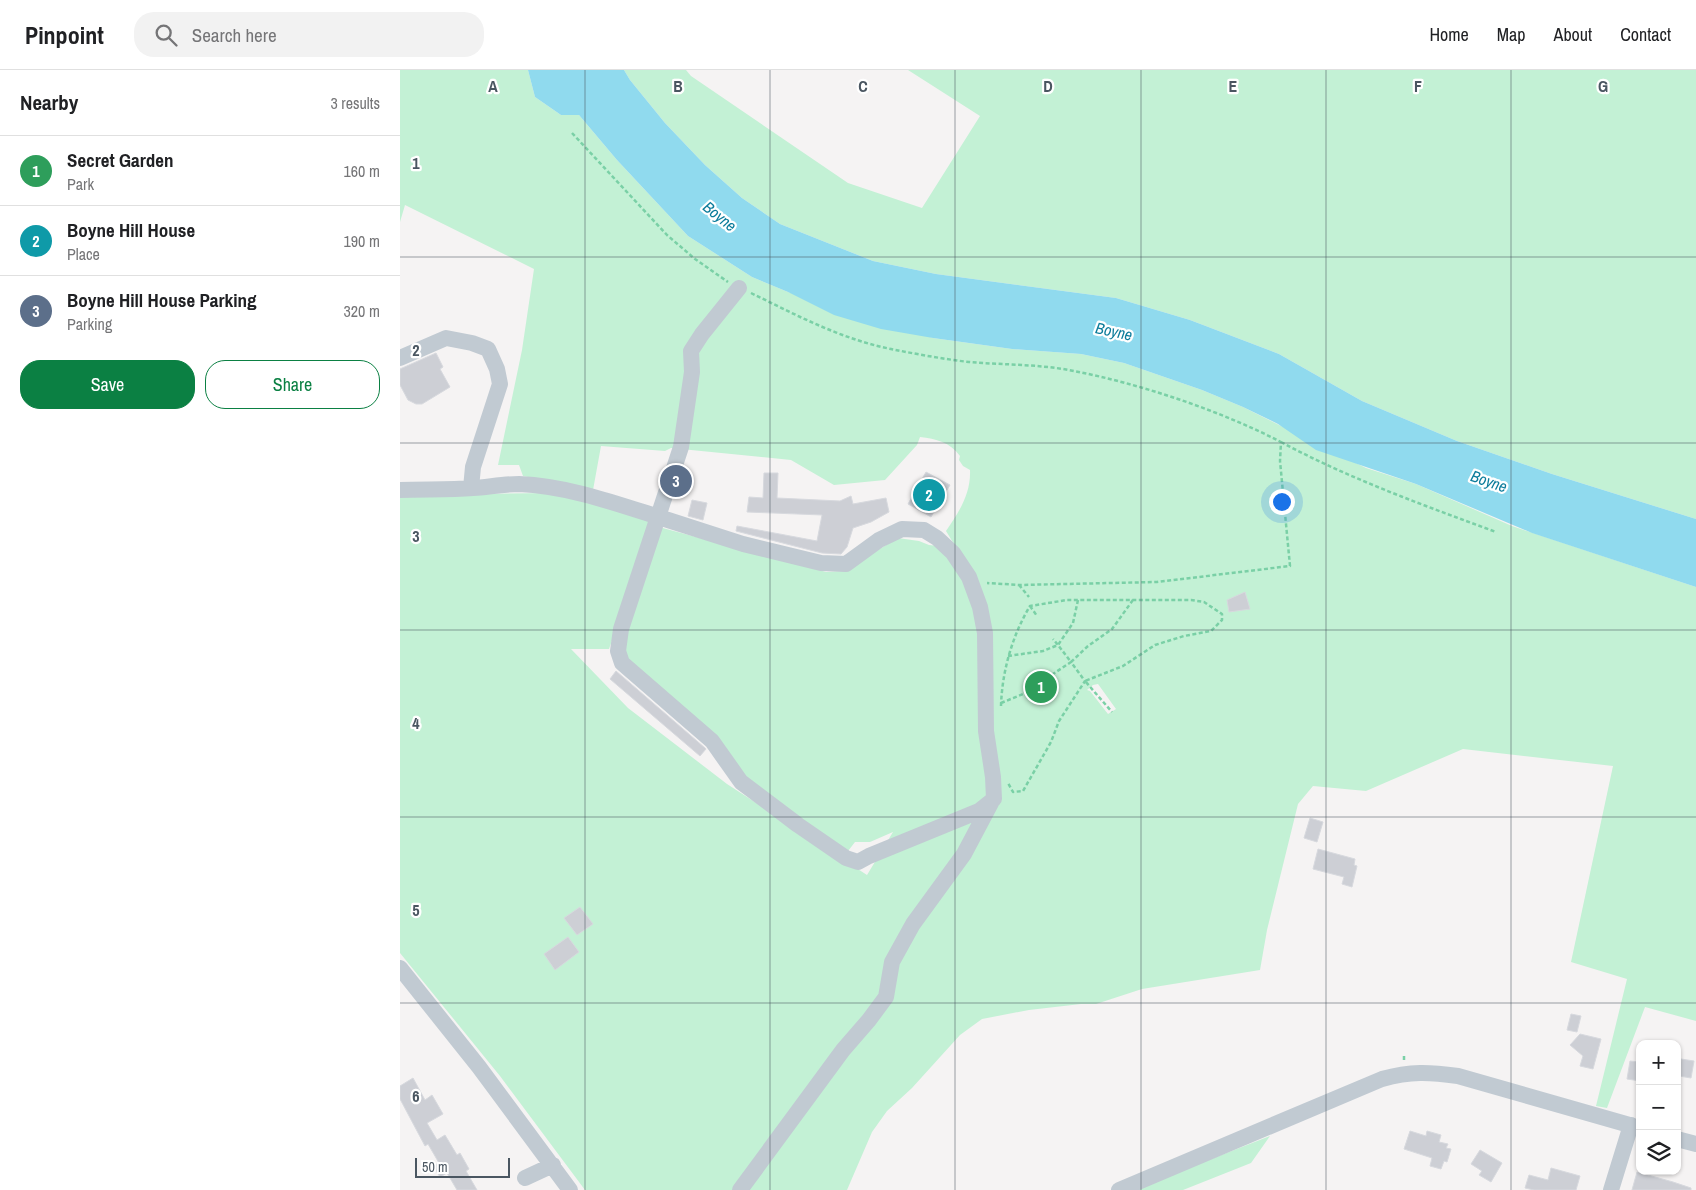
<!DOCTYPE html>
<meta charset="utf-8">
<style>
:root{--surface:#fff;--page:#f2f2f2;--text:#202124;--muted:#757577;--line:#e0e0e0;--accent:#0b8043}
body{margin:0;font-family:"Archivo Narrow",sans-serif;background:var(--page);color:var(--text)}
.controls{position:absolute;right:15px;bottom:15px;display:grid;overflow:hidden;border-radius:10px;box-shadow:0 1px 4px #0004}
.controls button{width:45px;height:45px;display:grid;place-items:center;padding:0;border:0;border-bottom:1px solid var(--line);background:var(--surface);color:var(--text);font:25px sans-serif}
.scale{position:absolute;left:15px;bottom:12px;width:95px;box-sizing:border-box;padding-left:5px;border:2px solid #4a5661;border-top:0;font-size:14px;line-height:18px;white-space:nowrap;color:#4a5661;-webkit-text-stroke:4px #fff;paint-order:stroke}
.you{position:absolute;left:881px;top:431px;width:18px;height:18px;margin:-12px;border:4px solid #fff;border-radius:50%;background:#1a73e8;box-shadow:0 0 0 8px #1a73e833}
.badge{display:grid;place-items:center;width:32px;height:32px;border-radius:50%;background:var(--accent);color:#fff;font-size:16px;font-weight:700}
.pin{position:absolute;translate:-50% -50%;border:2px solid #fff;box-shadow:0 1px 5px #0006}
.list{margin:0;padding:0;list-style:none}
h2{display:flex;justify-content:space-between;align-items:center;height:65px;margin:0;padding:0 20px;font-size:21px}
h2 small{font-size:16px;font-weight:400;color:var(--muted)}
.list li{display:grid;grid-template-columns:32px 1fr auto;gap:15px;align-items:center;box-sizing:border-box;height:70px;padding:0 20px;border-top:1px solid var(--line)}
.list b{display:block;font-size:19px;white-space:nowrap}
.list p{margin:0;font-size:16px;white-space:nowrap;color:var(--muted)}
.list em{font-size:16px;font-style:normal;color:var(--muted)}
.actions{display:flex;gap:10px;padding:15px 20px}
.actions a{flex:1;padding:11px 0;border:1px solid var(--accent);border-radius:20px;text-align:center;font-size:18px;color:var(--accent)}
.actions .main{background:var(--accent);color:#fff}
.icon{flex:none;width:28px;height:28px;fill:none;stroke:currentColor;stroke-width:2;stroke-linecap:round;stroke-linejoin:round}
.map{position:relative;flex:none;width:1296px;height:1120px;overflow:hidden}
header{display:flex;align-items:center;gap:30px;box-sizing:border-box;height:70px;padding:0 25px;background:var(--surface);border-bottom:1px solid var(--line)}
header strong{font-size:24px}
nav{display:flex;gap:28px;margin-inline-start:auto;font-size:18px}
.search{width:350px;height:45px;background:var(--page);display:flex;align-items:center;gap:12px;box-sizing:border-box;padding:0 18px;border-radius:20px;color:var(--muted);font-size:19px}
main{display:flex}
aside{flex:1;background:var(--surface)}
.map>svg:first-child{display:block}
.green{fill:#c3f1d5;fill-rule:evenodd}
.water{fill:#90daee}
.building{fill:#cdcfd5;stroke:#d7d9de}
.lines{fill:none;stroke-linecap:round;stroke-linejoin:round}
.path{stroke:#7ad0a6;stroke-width:2.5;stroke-dasharray:4 2.5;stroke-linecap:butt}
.minor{stroke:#c1cad2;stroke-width:16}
.grid{fill:none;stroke:#4a5661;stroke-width:1;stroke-opacity:0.55}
.labels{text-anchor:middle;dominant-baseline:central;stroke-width:4.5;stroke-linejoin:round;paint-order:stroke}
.water-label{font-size:16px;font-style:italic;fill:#0c7c9b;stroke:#fff}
.grid-label{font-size:16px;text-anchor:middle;font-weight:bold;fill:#4a5661;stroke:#fff;stroke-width:4.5;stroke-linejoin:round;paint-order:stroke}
</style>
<header>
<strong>Pinpoint</strong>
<div class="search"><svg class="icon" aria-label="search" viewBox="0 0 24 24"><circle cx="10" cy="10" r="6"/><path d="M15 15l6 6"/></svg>Search here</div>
<nav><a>Home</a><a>Map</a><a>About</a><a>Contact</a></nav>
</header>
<main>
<aside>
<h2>Nearby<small>3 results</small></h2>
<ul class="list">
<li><span class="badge" style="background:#2e9e5b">1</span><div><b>Secret Garden</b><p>Park</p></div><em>160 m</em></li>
<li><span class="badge" style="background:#0f9aa8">2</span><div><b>Boyne Hill House</b><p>Place</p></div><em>190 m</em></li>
<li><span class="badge" style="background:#5c6f8a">3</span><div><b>Boyne Hill House Parking</b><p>Parking</p></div><em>320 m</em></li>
</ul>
<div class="actions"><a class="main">Save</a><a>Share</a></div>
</aside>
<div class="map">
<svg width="1296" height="1120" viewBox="0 0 1296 1120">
<rect width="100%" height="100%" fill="#f5f3f3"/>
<path class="green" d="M0,0H128L135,27L161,45H179L217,90L288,166L352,207L388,222L533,268L612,279L681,284L724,293L802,320L843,337L966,398L1016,414L1112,456L1296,517V951L1245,937L1207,1038L1196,1036L1227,909L1171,892L1213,696L1063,679L966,721L913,716L898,734L867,860L860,900L742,919L696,934H681L629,940L582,949L560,965L512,1018L487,1041L472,1062L447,1120H185L100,1006L0,883V425L150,423L253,450L209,579H171L228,638L327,714L467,805L493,762L470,772H455L445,785L345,714L226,588L222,575L259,457L426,502L443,501L498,468L519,471L529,475L538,476L571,502L546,461C559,442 571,424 570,400L563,396L559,390L560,386C550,372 536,369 520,367L517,375L485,410L434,415L391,390L271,378L265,381L201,376L193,420L123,406L119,395H98L122,280L134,199L5,135L0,152ZM698,614L716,639L708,644L690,621L687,620L693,615Z
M224,0H286L291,6L448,113L522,138L580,46L508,0H1296V449L1152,404L1057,371L962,331L879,284L790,250L716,228L536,204L473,191L380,154L342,128L305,95L265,53L230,10Z
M870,1066L851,1093L783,1120H732Z"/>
<path class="water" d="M128,0H224L230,10L265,53L305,95L342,128L380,154L473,191L536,204L716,228L790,250L879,284L962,331L1057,371L1152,404L1296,449V517L1132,463L1016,414L916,380L878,354L843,337L802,320L724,293L681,284L612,279L533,268L481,259L434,245L388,222L352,207L288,166L217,90L179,45H161L135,27Z"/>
<path class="building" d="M36,283L43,297L40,299L50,317L22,334H16L8,330L0,315V299Z
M526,402L550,415L531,447L508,434Z
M364,403H378L377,428L440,431L451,426L453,434L486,428L489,442L471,452L453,458L447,477L441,484L422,483L336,461L337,456L417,471L422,445L347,442L349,427L363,428Z
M292,430L307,433L303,450L288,446Z
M845,522L850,539L829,542L827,530Z
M216,601L305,678L306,679L300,686L210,609Z
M910,748L923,752L917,772L904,768Z
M918,779L955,789L954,795L957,796L952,817L942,814L944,807L913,799Z
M180,837L193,854L177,865L164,848Z
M168,867L179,882L155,900L144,884Z
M1171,944L1181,946L1177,962L1167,960Z
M1180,964L1201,969L1193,999L1180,996L1183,986L1170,975Z
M1281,989L1294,991L1291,1008L1279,1006Z
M1230,991L1240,992V1011L1227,1009Z
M13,1008L25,1030L32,1025L43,1044L27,1053L37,1070L45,1065L57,1085L60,1083L69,1099L66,1101L77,1120H57L47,1103L40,1107L33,1096L39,1093L28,1074L25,1076L0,1029V1016Z
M1010,1061L1026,1066L1027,1061L1041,1065L1039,1072L1048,1074L1046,1078L1051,1079L1047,1092L1044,1091L1041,1099L1030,1096L1032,1088L1004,1079Z
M1080,1080L1102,1093L1091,1112L1079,1105L1082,1101L1071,1094Z
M1151,1098L1180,1106L1176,1120H1134L1125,1118L1129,1105L1148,1110Z
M1237,1102L1273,1112L1291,1118V1120H1232Z"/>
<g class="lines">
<path class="path" d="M172,63L267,165L295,189L328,212
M351,223C396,245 441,269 491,279C516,284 543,289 569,292C604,295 640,294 674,301C741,314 821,341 881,372L880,391L890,496L757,512L619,515L587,513
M881,372C950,409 1023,435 1096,462
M619,515L629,527
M678,530L673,553L658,575L671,592L688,576L712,559L733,530
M630,536L637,546
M608,586L643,581L658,575L653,569
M601,633L623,624L671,592L685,611L659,651L651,672L623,721L613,722L608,713
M601,636C602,602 612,566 630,536L667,530H791L804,532L822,544V550L811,561L784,566L755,575L723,596L685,611L712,642
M1004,990V984"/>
<path class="minor" d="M0,288L46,268L72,273L88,279L97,299L100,314L73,397L71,418
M0,420C24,419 49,420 73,418C88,417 104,414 119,414C170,416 220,435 268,450L343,474L421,493L446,494L479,470L502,459L524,460L537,468L553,483L569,507L580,537L585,563L586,661L593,707L594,729L579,741L469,786L458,792L446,788L398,755L341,712L312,671L222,593L218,581L221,559L281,377L292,302L291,281L302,264L339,218
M0,898L79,997L170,1120
M1277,1069L1296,1074
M125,1108L153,1095
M340,1120L443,980L469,950L486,927L492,892L513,854L564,784L591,733
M719,1120L982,1009C1011,1001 1029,1002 1058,1006L1240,1058
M1211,1120L1231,1055"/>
</g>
<path class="grid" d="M185,0V1120M370,0V1120M555,0V1120M741,0V1120M926,0V1120M1111,0V1120M0,187H1296M0,373H1296M0,560H1296M0,747H1296M0,933H1296"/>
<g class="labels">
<g class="water-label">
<text transform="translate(320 146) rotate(39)">Boyne</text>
<text transform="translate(714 261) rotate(12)">Boyne</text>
<text transform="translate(1089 411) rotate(19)">Boyne</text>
</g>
</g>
<g class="grid-label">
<text x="93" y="22">A</text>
<text x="278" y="22">B</text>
<text x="463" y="22">C</text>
<text x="648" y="22">D</text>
<text x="833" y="22">E</text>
<text x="1018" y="22">F</text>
<text x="1203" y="22">G</text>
<text x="16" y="99">1</text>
<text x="16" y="286">2</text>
<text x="16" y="472">3</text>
<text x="16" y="659">4</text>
<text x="16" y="846">5</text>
<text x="16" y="1032">6</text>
</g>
</svg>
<div class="controls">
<button>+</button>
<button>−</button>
<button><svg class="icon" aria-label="layers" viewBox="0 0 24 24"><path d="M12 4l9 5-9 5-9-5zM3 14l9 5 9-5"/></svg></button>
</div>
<div class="scale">50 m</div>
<div class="you"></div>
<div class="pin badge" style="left:641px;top:617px;background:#2e9e5b">1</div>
<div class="pin badge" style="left:529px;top:425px;background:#0f9aa8">2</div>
<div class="pin badge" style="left:276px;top:411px;background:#5c6f8a">3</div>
</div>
</main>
